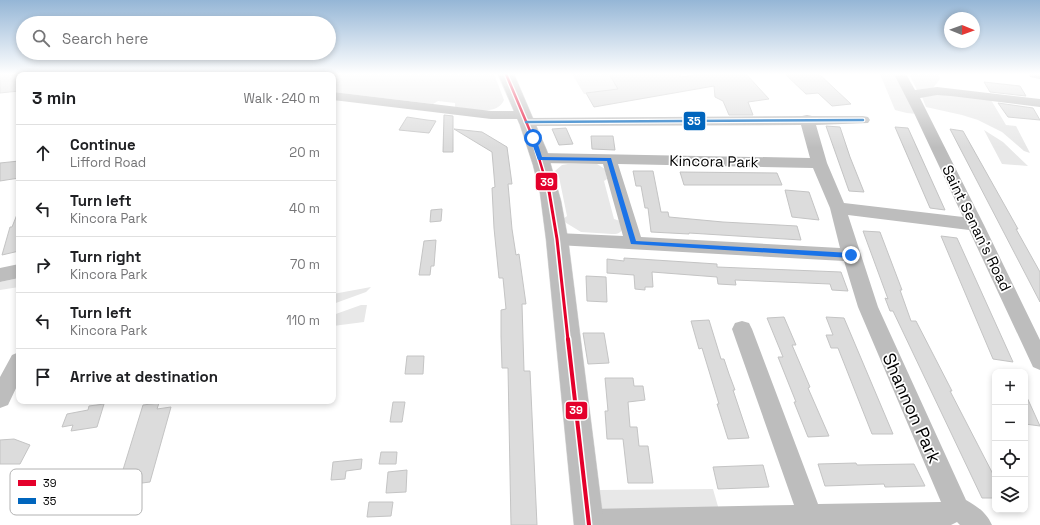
<!DOCTYPE html>
<meta charset="utf-8">
<style>
:root{--surface:#fff;--page:#f2f2f2;--text:#202124;--muted:#757577;--line:#e0e0e0}
body{margin:0;font-family:"Space Grotesk",sans-serif;background:var(--page);color:var(--text)}
.controls{position:absolute;right:12px;bottom:12px;display:grid;overflow:hidden;border-radius:8px;box-shadow:0 2px 6px #0003}
.controls button{width:36px;height:36px;display:grid;place-items:center;padding:0;border:0;border-bottom:1px solid var(--line);background:var(--surface);color:var(--text);font:20px sans-serif}
.compass{position:absolute;left:944px;top:12px;width:36px;height:36px;border-radius:50%;background:var(--surface);box-shadow:0 2px 6px #0003;rotate:91deg}
.stop{position:absolute;width:12px;height:12px;margin:-9px;border:3px solid #1a73e8;border-radius:50%;background:#fff}
.stop.end{background:#1a73e8;border-color:#fff;box-shadow:0 1px 4px #0008}
.list{margin:0;padding:0;list-style:none}
h2{display:flex;justify-content:space-between;align-items:center;height:52px;margin:0;padding:0 16px;font-size:17px}
h2 small{font-size:13px;font-weight:400;color:var(--muted)}
.list li{display:grid;grid-template-columns:26px 1fr auto;gap:12px;align-items:center;box-sizing:border-box;height:56px;padding:0 16px;border-top:1px solid var(--line)}
.list b{display:block;font-size:15px;white-space:nowrap}
.list p{margin:0;font-size:13px;white-space:nowrap;color:var(--muted)}
.list em{font-size:13px;font-style:normal;color:var(--muted)}
.icon{flex:none;width:22px;height:22px;fill:none;stroke:currentColor;stroke-width:2;stroke-linecap:round;stroke-linejoin:round}
.map{position:relative;flex:none;width:1040px;height:525px;overflow:hidden}
.search{position:absolute;background:var(--surface);box-shadow:0 2px 6px #0003;left:16px;top:16px;width:320px;height:44px;display:flex;align-items:center;gap:10px;box-sizing:border-box;padding:0 14px;border-radius:22px;color:var(--muted);font-size:15px}
.panel{position:absolute;background:var(--surface);box-shadow:0 2px 6px #0003;left:16px;top:72px;width:320px;height:332px;border-radius:8px}
.map>svg:first-child{display:block}
.green{fill:#e8e8e8}
.building{fill:#dcdcdc;stroke:#c4c4c4}
.lines{fill:none;stroke-linecap:round;stroke-linejoin:round}
.major-casing{stroke:#dbdbdb;stroke-width:1}
.minor{fill:#bdbdbd;fill-rule:evenodd}
.major{fill:#bdbdbd;fill-rule:evenodd}
.bus-1-far2-casing{stroke:#fff;stroke-width:5}
.bus-1-far1-casing{stroke:#fff;stroke-width:6}
.bus-1-casing{stroke:#fff;stroke-width:7}
.bus-2-casing{stroke:#fff;stroke-width:5}
.bus-1-far2{stroke:#e4002b;stroke-width:2.5}
.bus-1-far1{stroke:#e4002b;stroke-width:3}
.bus-1{stroke:#e4002b;stroke-width:4}
.bus-2{stroke:#0065bd;stroke-width:2.5}
.route{fill:#1a73e8}
.labels{text-anchor:middle;dominant-baseline:central;stroke-width:3.5;stroke-linejoin:round;paint-order:stroke}
.street-label{font-size:15px;fill:#000;stroke:#fff}
.near-street-label{font-size:18px;fill:#000;stroke:#fff}
.key{fill:#fff;stroke:#b2b2b2;stroke-width:1}
.key-label{font-size:11px;fill:#000}
.line-badge{stroke:#fff;stroke-width:1.5}
.badge-label{font-size:11px;text-anchor:middle;font-weight:bold;fill:#fff}
</style>
<div class="map">
<svg width="1040" height="525" viewBox="0 0 1040 525">
<rect width="100%" height="100%" fill="#fff"/>
<path class="green" d="M189,74H494L504,100C497,117 469,108 455,107V103L438,101L433,104L333,92V75Z
M572,74H609L618,89L584,94Z
M880,74H896L917,114L907,113L895,110Z
M909,74H939L940,79L933,88L917,90Z
M940,94L991,100L1006,125L1016,126L1030,153L1024,151L1002,132L978,120L962,115L926,107L922,97Z
M984,130L1003,142L1028,166L1002,164Z
M568,164H597L605,169L607,179L604,181L614,219L620,221L622,230C619,234 617,234 612,234L581,232L563,221V219L567,216L559,177L555,175V171L562,165Z
M19,278V287L0,290V282Z
M371,287L366,292L333,304V294Z
M361,305H367L364,322L333,326V315Z
M713,489L719,510L605,511L596,504L599,490Z"/>
<path class="building" d="M0,74H19V91L0,93Z
M609,74H680V77L703,74H746L769,99L748,102L753,115H729L723,101L715,97L714,86L594,107L586,93L618,89Z
M785,74H819L851,104L832,106L818,93L806,94Z
M984,82L1020,86L1026,96L990,92Z
M998,103L1033,108L1040,120L1008,117Z
M444,115L453,116V152H443Z
M407,117L427,120L436,121L429,133L399,130Z
M826,126L840,127L850,157L864,192L849,191Z
M895,127L908,128L945,210L930,208Z
M566,128L573,144L559,145L552,129Z
M454,129L482,132L507,147L512,184H508L512,229L516,255L519,254L526,304H522L523,338L524,371H530L537,525H511L508,368H502L501,336V310L506,309L503,278H499L494,228L492,188L495,187L492,152Z
M950,129L963,131L1018,229H1016L1040,272V302Z
M591,136H613L615,150L592,149Z
M19,161V178L0,181V163Z
M633,171H653L661,212H668L669,217L723,222L797,226L801,240L689,233V234L651,232L648,208H645L641,186H636Z
M680,172L777,173L782,185H684Z
M785,190L809,192L819,220L792,217Z
M442,209L441,221L430,222L431,210Z
M18,212H19V251L2,255L10,227H12Z
M863,231L880,232L902,290H900L911,321H916L952,391H950L995,478V498H982L893,311H890L885,298L888,299Z
M941,236L957,238L1013,362L993,359Z
M436,240L434,266H431L430,275H419L424,241Z
M624,258L717,264V267L841,272L848,291L832,290L830,284L735,280L736,285L718,284L717,277L652,272L653,287H645V290L635,289L634,275L607,273V259L624,261Z
M586,276L606,277L607,302L587,301Z
M784,317L796,345H792L810,387L808,388L829,436L808,437L794,402H796L778,357H783L767,318Z
M826,317L844,318L893,434H872L838,348H831L826,335H833Z
M709,320L721,359H724L729,374L735,390H733L749,438L728,439L717,404H719L702,348L699,349L691,321Z
M583,333H604L609,363L588,364Z
M407,356H424L423,374H405Z
M605,378H633L634,386H643L645,400L628,402L630,427H637L639,446H648L653,483H628L623,439H607L605,411H608Z
M1025,393L1040,426L1025,424Z
M393,402H405L402,422H390Z
M159,403L157,409L171,407L150,482L118,486L143,405Z
M104,404L97,427L71,431L73,425L62,427L67,414L88,410L89,406Z
M14,439L30,445L20,464H0V440Z
M381,452H397L396,464H379Z
M362,459L361,469L346,471L345,479L331,480L333,462Z
M856,463L857,465L914,464L925,486L885,487L884,484L825,486L818,464Z
M763,465L769,487L718,489L713,467Z
M407,470L406,492L386,493L388,472Z
M369,502H393L391,516L367,517Z"/>
<g class="lines">
<defs>
<path id="major" d="M498,74H514L547,151L561,201L568,239L604,525H574L546,239L540,193L533,165L520,125Z"/>
</defs>
<use href="#major" class="major-casing"/>
<path class="minor" d="M113,74H125V75H113Z
M155,74H175V75H155Z
M894,74H906L915,90L937,87L1040,99V107L951,96L937,95L920,98L984,225L1040,340V370L1033,367L969,230L848,215L878,307L966,500C978,507 986,512 992,525H960L957,522L951,525H578L576,522L580,513L589,509L794,505L732,329L735,323L742,321L749,323L752,329L818,504L941,502L858,307L844,261L557,245L551,243L548,239L551,235L557,233L623,236L603,164L540,163L535,161L532,158L535,155L540,153L810,158L801,125L526,126L521,125L519,122L521,119H491L333,100V92L491,111H523L528,112L530,115L528,118L802,116L807,115L812,116H863L868,117L870,120L868,123L816,125L827,163L844,203L963,217L914,113ZM618,164L813,168L830,208L840,248L641,237Z
M1029,74H1040V79L1030,77Z
M19,264V278L0,282V268Z
M19,352V382L8,405L0,408V377L12,355Z"/>
<use href="#major" class="major"/>
<defs>
<path id="bus-1-far2" d="M506,74L533,138L549,192"/>
<path id="bus-1-far1" d="M549,191L557,239L568,340"/>
<path id="bus-1" d="M568,339L589,525"/>
<path id="bus-2" d="M526,122L863,120"/>
</defs>
<use href="#bus-1-far2" class="bus-1-far2-casing"/>
<use href="#bus-1-far1" class="bus-1-far1-casing"/>
<use href="#bus-1" class="bus-1-casing"/>
<use href="#bus-2" class="bus-2-casing"/>
<use href="#bus-1-far2" class="bus-1-far2"/>
<use href="#bus-1-far1" class="bus-1-far1"/>
<use href="#bus-1" class="bus-1"/>
<use href="#bus-2" class="bus-2"/>
</g>
<linearGradient id="sky" x2="0" y2="1"><stop stop-color="#95b6d6"/><stop offset="0.5" stop-color="#fff"/><stop offset="1" stop-color="#fff" stop-opacity="0"/></linearGradient>
<rect width="1040" height="148" fill="url(#sky)"/>
<path class="route" d="M533,137L536,138L542,157L611,158L636,241L851,253L854,255L851,258L631,244L607,161L538,160L530,138Z"/>
<g class="labels">
<g class="street-label">
<text transform="translate(714 161) rotate(1)">Kincora Park</text>
<text transform="translate(977 228) rotate(64)">Saint Senan's Road</text>
</g>
<g class="near-street-label">
<text transform="translate(912 408) rotate(66)">Shannon Park</text>
</g>
</g>
<rect x="10" y="469" width="132" height="46" rx="6" class="key"/>
<rect x="18" y="480" width="18" height="6" fill="#e4002b"/>
<rect x="18" y="498" width="18" height="6" fill="#0065bd"/>
<g class="key-label">
<text x="43" y="487">39</text>
<text x="43" y="505">35</text>
</g>
<g class="line-badge">
<rect x="683" y="111" width="23" height="20" rx="4" fill="#0065bd"/>
<rect x="535" y="172" width="23" height="19" rx="4" fill="#e4002b"/>
<rect x="565" y="401" width="23" height="19" rx="4" fill="#e4002b"/>
</g>
<g class="badge-label">
<text x="694" y="125">35</text>
<text x="547" y="186">39</text>
<text x="576" y="414">39</text>
</g>
</svg>
<div class="controls">
<button>+</button>
<button>−</button>
<button><svg class="icon" aria-label="locate" viewBox="0 0 24 24"><circle cx="12" cy="12" r="6"/><path d="M12 2v4M12 18v4M2 12h4M18 12h4"/></svg></button>
<button><svg class="icon" aria-label="layers" viewBox="0 0 24 24"><path d="M12 4l9 5-9 5-9-5zM3 14l9 5 9-5"/></svg></button>
</div>
<svg class="compass" viewBox="-18 -18 36 36"><path d="M0-13l5 13h-10z" fill="#e53935"/><path d="M0 13l5-13h-10z" fill="#757577"/></svg>
<div class="stop" style="left:533px;top:138px"></div>
<div class="stop end" style="left:851px;top:255px"></div>
<div class="search"><svg class="icon" aria-label="search" viewBox="0 0 24 24"><circle cx="10" cy="10" r="6"/><path d="M15 15l6 6"/></svg>Search here</div>
<section class="panel">
<h2>3 min<small>Walk · 240 m</small></h2>
<ul class="list">
<li><svg class="icon" aria-label="ahead" viewBox="0 0 24 24"><path d="M12 20V5M6 11l6-6 6 6"/></svg><div><b>Continue</b><p>Lifford Road</p></div><em>20 m</em></li>
<li><svg class="icon" aria-label="left" viewBox="0 0 24 24"><path d="M17 20v-9H6M10 6l-5 5 5 5"/></svg><div><b>Turn left</b><p>Kincora Park</p></div><em>40 m</em></li>
<li><svg class="icon" aria-label="right" viewBox="0 0 24 24"><path d="M7 20v-9h11M14 6l5 5-5 5"/></svg><div><b>Turn right</b><p>Kincora Park</p></div><em>70 m</em></li>
<li><svg class="icon" aria-label="left" viewBox="0 0 24 24"><path d="M17 20v-9H6M10 6l-5 5 5 5"/></svg><div><b>Turn left</b><p>Kincora Park</p></div><em>110 m</em></li>
<li><svg class="icon" aria-label="arrive" viewBox="0 0 24 24"><path d="M6 21V4h12l-3 4 3 4H6"/></svg><div><b>Arrive at destination</b></div></li>
</ul>
</section>
</div>
